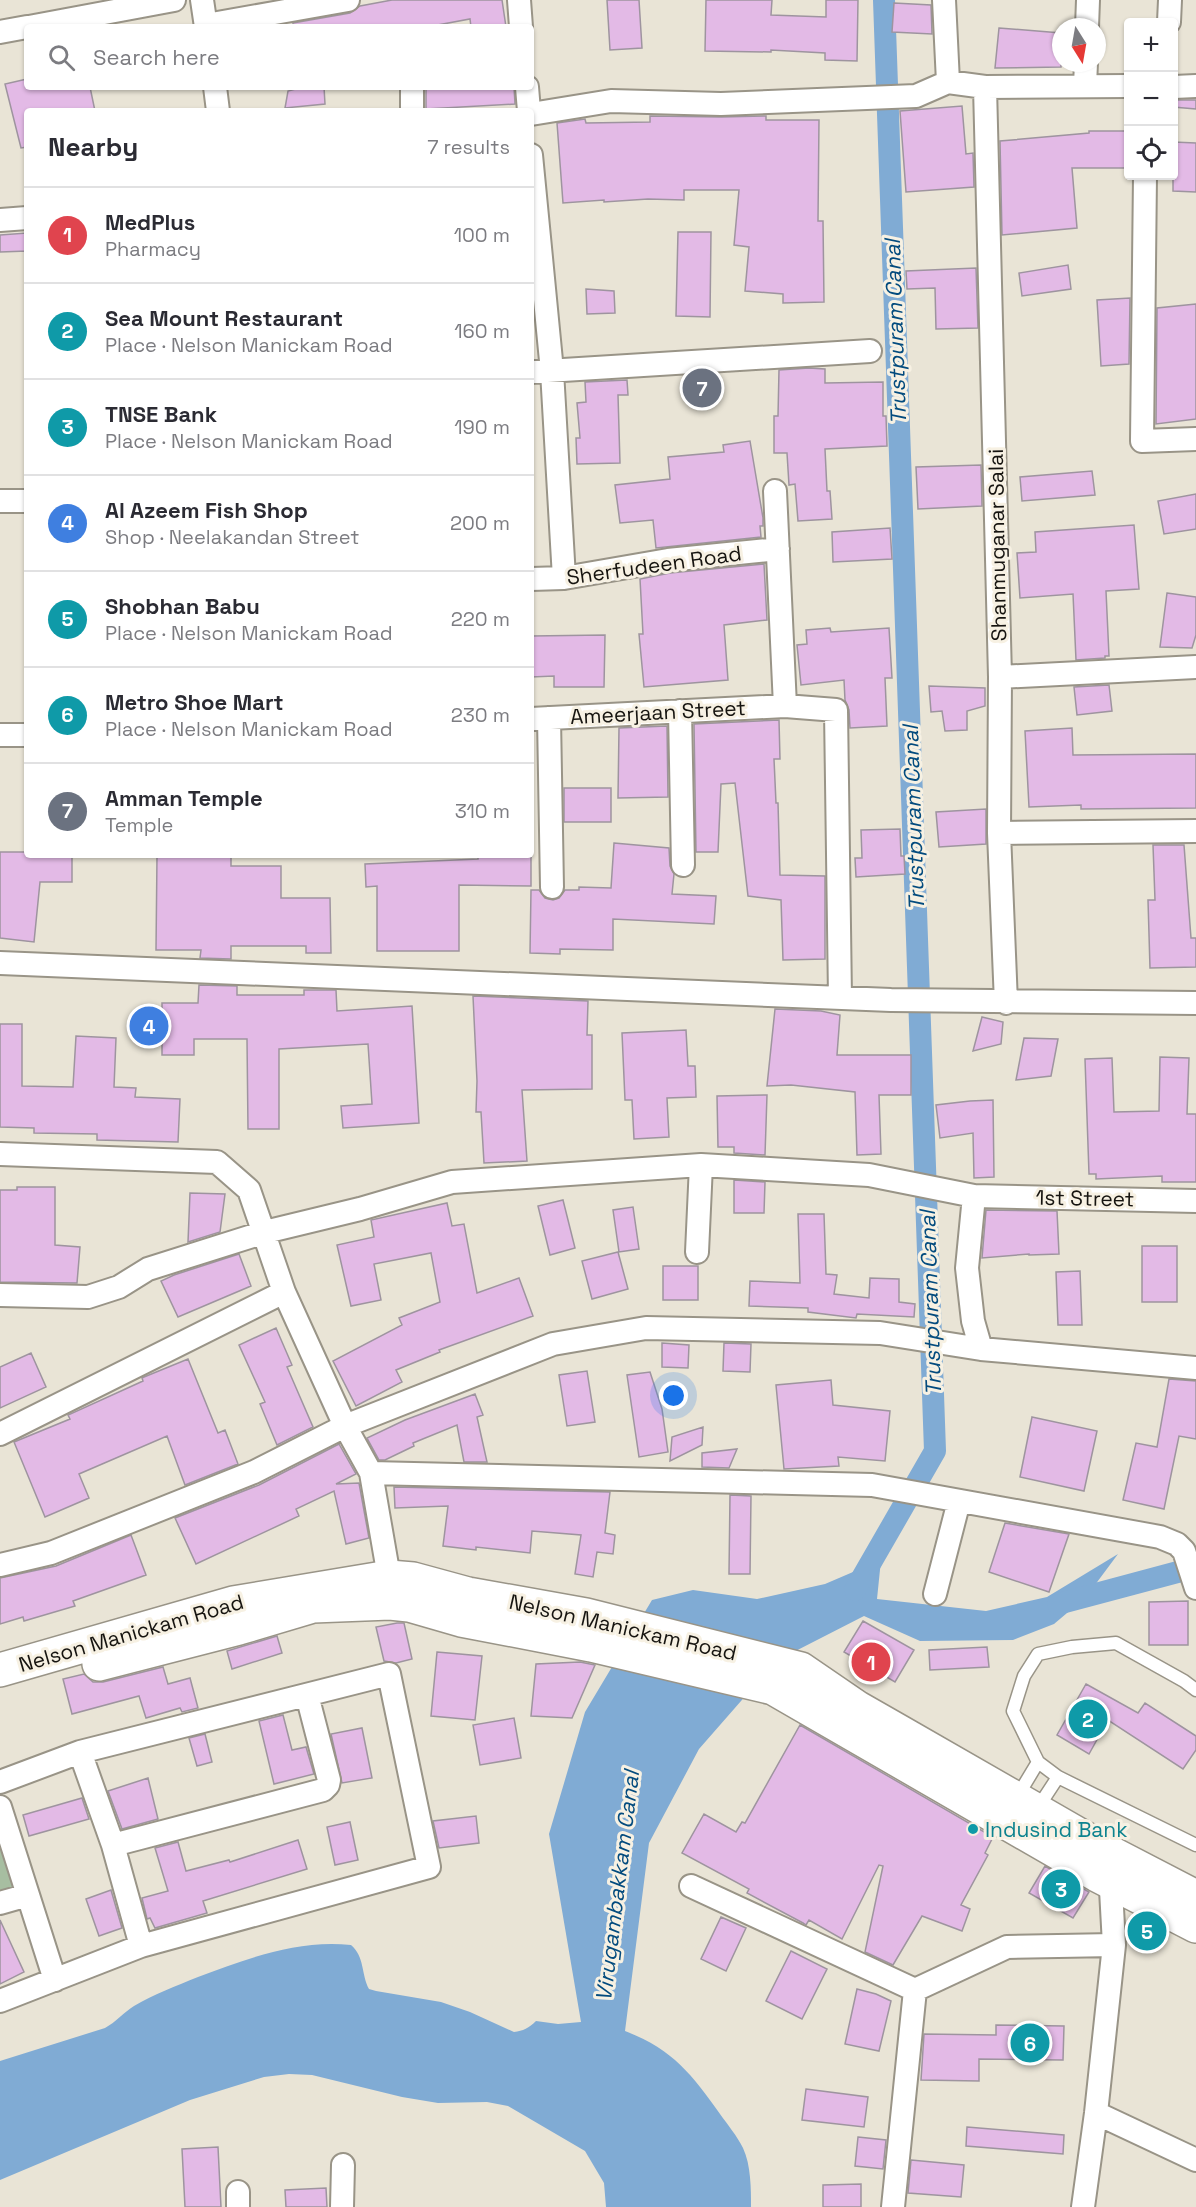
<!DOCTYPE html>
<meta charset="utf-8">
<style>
:root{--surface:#fff;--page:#f2f2f3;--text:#2b2b33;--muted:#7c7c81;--line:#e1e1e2;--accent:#5751c9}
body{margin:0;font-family:"Space Grotesk",sans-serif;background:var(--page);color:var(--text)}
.controls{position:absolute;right:18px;top:18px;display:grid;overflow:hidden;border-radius:6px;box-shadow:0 2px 4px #0004}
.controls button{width:54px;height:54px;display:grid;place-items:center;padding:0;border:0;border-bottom:2px solid var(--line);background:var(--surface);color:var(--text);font:30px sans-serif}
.compass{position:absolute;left:1052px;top:18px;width:54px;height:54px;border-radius:50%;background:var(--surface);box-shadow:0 2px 4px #0004;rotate:169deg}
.you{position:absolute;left:674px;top:1396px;width:21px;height:21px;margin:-15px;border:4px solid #fff;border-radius:50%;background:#1a73e8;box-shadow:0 0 0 9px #1a73e833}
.badge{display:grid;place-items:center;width:39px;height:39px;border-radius:50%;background:var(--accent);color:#fff;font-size:20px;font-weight:700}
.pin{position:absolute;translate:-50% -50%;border:3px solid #fff;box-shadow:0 2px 6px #0006}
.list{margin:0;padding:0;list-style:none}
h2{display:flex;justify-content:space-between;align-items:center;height:78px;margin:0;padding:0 24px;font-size:26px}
h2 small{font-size:20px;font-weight:400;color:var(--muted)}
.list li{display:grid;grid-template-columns:39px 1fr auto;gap:18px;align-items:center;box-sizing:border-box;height:96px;padding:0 24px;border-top:2px solid var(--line)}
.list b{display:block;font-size:22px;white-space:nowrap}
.list p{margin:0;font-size:20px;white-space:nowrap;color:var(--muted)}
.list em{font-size:20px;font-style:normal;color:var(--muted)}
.icon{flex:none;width:33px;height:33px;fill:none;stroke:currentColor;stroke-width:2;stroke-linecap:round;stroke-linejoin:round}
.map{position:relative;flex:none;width:1196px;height:2207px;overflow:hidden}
.search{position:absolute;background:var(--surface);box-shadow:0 2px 4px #0004;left:24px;top:24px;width:510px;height:66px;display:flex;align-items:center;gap:15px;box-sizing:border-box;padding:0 21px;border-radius:6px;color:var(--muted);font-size:22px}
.panel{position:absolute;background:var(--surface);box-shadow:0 2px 4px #0004;left:24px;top:108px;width:510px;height:750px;border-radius:6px}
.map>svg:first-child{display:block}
.green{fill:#a7bea1}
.water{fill:#80abd4}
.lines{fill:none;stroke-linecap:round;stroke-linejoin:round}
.canal{stroke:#80abd4;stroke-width:22}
.building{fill:#e3bae6;stroke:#9e949f;stroke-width:1.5}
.lane-casing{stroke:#999487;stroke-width:15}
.street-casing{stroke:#999487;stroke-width:26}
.secondary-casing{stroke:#999487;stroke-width:36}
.lane{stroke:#fff;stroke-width:12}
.street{stroke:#fff;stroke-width:22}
.secondary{stroke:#fff;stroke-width:33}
.culture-dot{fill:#0f9aa8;stroke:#f7f1e3;stroke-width:2}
.labels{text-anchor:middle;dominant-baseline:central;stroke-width:6;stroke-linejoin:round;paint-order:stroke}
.street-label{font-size:21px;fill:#161410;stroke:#f7f1e3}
.culture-label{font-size:21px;fill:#0d838f;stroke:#f7f1e3;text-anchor:start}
.water-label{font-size:22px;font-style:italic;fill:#034b7e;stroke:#f7f1e3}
</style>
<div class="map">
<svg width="1196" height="2207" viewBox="0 0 1196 2207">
<rect width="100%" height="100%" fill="#e9e4d6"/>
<path class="green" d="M0,1841L16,1897L0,1902Z"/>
<path class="water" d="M1118,1554L1086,1597L1054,1624L1013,1640L920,1641L864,1616L776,1661L699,1749L649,1843L625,2031C672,2049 692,2074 720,2114C728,2125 737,2136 743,2148C751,2165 751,2189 751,2207H606L604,2183L585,2151L508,2106L487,2102L438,2103L402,2097L312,2075L289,2074L264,2077L190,2100L0,2180V2061L105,2028C116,2022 124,2012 134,2006C154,1994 176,1986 198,1977C246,1959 298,1939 351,1945C365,1957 361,1974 369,1989L376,1991L441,2002L470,2012L514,2032C523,2031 529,2028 536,2021L558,2024L581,2022L549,1834L585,1712L652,1600L693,1590L757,1599L825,1584L881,1560L877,1599L986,1611L1047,1597Z"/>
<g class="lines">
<path class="canal" d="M855,1590L935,1451L884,0
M1058,1604L1196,1567"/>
</g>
<path class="building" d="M392,0H502L506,27H471L470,19L427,27H293V23L350,13L360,6Z
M607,0H639L642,48L610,50Z
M706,0H772L771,15L826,17V0H858L857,61L825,60V53L771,50V52L705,51Z
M894,3L931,5L932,34L892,32Z
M999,28L1061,33V67L995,68Z
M27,79V87H90L95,111H27V147L21,148L5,84Z
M303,87H324L325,104L285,108L288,91Z
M426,87H514L515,104L426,109Z
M1173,100H1196V109L1173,107Z
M962,106L966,154L973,153L974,187L906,192L900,111Z
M650,116L721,117L766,116V120H819L818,221H823L824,302L783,303V294L745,291L749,247L734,245L739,190H684V200L648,199L604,202V200L563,203L557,123L585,119L586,123L650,122Z
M1089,131H1128V168H1072L1077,228L1002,235L1000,141L1089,133Z
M1173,142L1196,143V192L1173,191Z
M678,232H711L710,317L676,316Z
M27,233V251L0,252V235Z
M1068,265L1071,289L1022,296L1019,273Z
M976,268L978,328L936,329L935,288L907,289L906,271Z
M586,289L614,291L615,313L587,314Z
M1130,298L1129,364L1101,366L1097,300Z
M1196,304V419L1156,424L1157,308Z
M809,368L825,369V383L883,382V416H886L887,446L825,449L827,491H830L832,519L798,521L795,484L789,485L787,453H774V416H778L779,370Z
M627,380L628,395H618L620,463L577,464L576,438H580L577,403L586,402L585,382Z
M750,441L763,518V526H760L761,537L656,548L653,520L620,523L615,485L670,479L668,457L724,452L723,445Z
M981,465L982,506L918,509L916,467Z
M1092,471L1095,495L1022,501L1020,477Z
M1196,494V529L1164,534L1158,501Z
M1134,525L1139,589L1106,591L1109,656H1105V658L1076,660L1073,594L1020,598L1017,553L1036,552L1035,532Z
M890,528L892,559L833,562L832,532Z
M764,564L767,620L724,625L728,680L644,687L639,634H643L640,579L670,573Z
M1167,593L1196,597V635L1192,648L1160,647Z
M830,628L831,632L889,628L892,678H885L887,726L850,728L849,710L845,700L844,680L801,685L797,645L807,644L806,630Z
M605,635L604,687H554V676L531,677V636Z
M1109,685L1112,711L1077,715L1074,687Z
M929,686L985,688V706L967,711V730L945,731L942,711L931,712Z
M779,720L780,759H774L776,803H778L780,875L825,876V959L783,960L781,900L748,896L735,783L721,784L718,852H696L694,724Z
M667,726L668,797L618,798L619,728Z
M1072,728L1073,755L1196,754V808L1081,809V805L1029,807L1025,731Z
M564,788H611V822H564Z
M986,809V844L939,847L936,812Z
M900,829L901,856H904L905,874L856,877L855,858H862L861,830Z
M614,843L669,848L670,866L674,874L672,894L716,896L714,924L613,919V950L560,949V954L530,953L531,890H539L545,898L553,900L559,898L565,890H579V887L611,888Z
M1153,845H1184L1191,938H1196V967L1150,968L1148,900H1155Z
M0,852H27V855H72V882H40L34,942L0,938Z
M478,855H531V886L459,885V951H377V886L366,887L365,864L478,859Z
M157,856H231V866H281V898H330L331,953H306V946H231V959L200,958L201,950H156Z
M199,985L237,986V995H304V990H336L337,1011L412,1006L419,1123L343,1128L341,1106L372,1104L368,1044L279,1049V1129H248L247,1039H194V1055H162V1003H198Z
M473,996L588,1001L587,1035H592V1089L522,1090L527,1161L484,1163L481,1112H476L477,1081Z
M775,1009L821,1011L840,1015L837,1055H911V1095H879L881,1154L857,1155L855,1092L791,1085L767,1086Z
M982,1017L1003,1022L1001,1044L973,1051Z
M0,1024H22V1086L73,1087L76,1036L116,1038L114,1087L136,1088L135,1097L180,1099L178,1142L97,1140V1134L34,1133V1128L0,1127Z
M686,1030L688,1066H695L696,1097L667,1098L669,1137L634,1139L632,1100H625L622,1033Z
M1024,1038L1058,1039L1051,1076L1016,1080Z
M1160,1057L1189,1058L1187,1114H1196V1182H1162V1176L1096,1179V1174H1089L1085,1059L1112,1058L1114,1112L1159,1111Z
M767,1095L765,1155L734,1153V1147H718L717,1096Z
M993,1100L994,1177L974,1178L973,1133L940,1138L936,1105L970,1101Z
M734,1180L765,1182L764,1213H734Z
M17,1187H55V1245L80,1247L77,1283L0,1282V1190H17Z
M190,1193L225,1194L220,1232L188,1242Z
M563,1200L575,1248L550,1255L538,1206Z
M447,1203L452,1226L464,1224L477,1293L519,1278L533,1316L439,1350L440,1352L396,1370L402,1382L356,1406L333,1361L402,1325L399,1318L440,1302L431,1253L374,1264L381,1300L351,1306L337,1245L374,1237L371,1220Z
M633,1207L639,1249L619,1252L613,1210Z
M986,1210L1057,1211L1059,1254L1029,1255V1254L982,1258Z
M798,1214H824L826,1274L837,1275L834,1294L869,1298L870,1278L899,1279V1302L915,1304L914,1317L857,1314L856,1318L808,1312V1308L749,1306L750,1281L800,1283Z
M1142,1246H1177V1302H1142Z
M618,1252L628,1289L592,1299L582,1261Z
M239,1254L251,1286L178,1317L161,1281L174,1275Z
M663,1266H698V1300H663Z
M1080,1271L1082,1325H1058L1056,1272Z
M276,1328L292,1365L287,1367L313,1427L277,1445L260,1404L265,1402L239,1345Z
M662,1343L689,1345L688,1368L662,1367Z
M724,1343L751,1344L750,1372L723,1371Z
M31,1353L46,1387L0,1408V1367Z
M188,1359L218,1433L225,1430L238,1464L185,1485L167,1436L79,1474L89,1498L45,1517L14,1442L70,1419L68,1415L143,1381L142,1378L144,1377Z
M587,1371L595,1422L567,1426L559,1375Z
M650,1372L662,1409L668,1452L639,1457L627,1375Z
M1169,1379L1196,1381V1439L1179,1436L1164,1509L1123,1500L1136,1443L1157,1447Z
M831,1380L833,1405L890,1411L885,1461L838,1457L839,1466L784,1469L776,1385Z
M475,1394L483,1415L477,1417L487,1462H464L457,1425L413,1443L414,1446L385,1460H379L367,1438L405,1420Z
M1032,1417L1097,1431L1084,1491L1020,1477Z
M703,1427L702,1445L670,1461L672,1437Z
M339,1444L356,1474L336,1484L359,1483L369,1538L346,1544L334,1491L296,1509L299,1516L196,1564L175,1518L259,1485Z
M737,1449L729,1468L702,1467V1453Z
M394,1487L610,1492L605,1533L615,1535L613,1554L597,1552L593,1577L575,1574L581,1535L532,1531L530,1553L476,1547V1550L443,1546L448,1506L395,1508Z
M730,1495L751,1496L750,1574H729Z
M1005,1523L1069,1534L1049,1592L989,1572Z
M131,1535L146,1575L73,1601L75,1606L24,1621L23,1617L0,1624V1578L56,1566Z
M1188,1601V1645H1149V1602Z
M863,1621L914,1650L895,1682L844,1652Z
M397,1623H404L412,1659L396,1663L384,1661L376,1627Z
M277,1636L282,1653L232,1669L227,1651Z
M987,1647L989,1667L930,1670L929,1650Z
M437,1652L482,1656L475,1720L431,1716Z
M580,1662L595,1665L572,1718L531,1716L536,1664Z
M163,1667L168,1684L190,1678L198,1708L182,1712L180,1708L146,1718L139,1696L72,1714L63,1679L84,1674L93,1682H103Z
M1086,1684L1138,1713L1145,1703L1196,1736V1750L1183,1769L1108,1720L1089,1754L1057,1735Z
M283,1715L292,1750L306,1747L314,1774L274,1784L259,1721Z
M514,1718L521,1758L480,1765L473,1725Z
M800,1725L993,1837L985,1853L988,1855L961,1905L970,1909L962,1931L922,1916L893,1965L865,1952L883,1866L879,1865L842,1939L809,1920L806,1925L803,1923L747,1893L749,1889L682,1853L704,1814L736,1832L742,1822L745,1823Z
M362,1728L372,1778L342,1783L331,1734Z
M205,1734L212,1762L197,1766L189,1738Z
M148,1778L158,1819L122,1829L108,1791Z
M82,1798L89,1819L29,1836L23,1815Z
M476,1816L479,1843L439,1848L433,1821Z
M350,1822L358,1860L335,1865L327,1827Z
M298,1840L307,1869L203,1901L207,1913L155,1928L150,1918L147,1919L142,1898L168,1891L155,1848L178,1842L186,1871L229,1860L230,1862Z
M1045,1866L1089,1892L1073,1918L1029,1893Z
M111,1890L122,1928L99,1936L86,1899Z
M721,1917L746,1928L726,1971L701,1959Z
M0,1920L24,1972L0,1984Z
M791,1951L827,1969L802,2019L766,2001Z
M857,1989L876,1994L891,2001L879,2051L845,2044Z
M996,2025L1064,2026L1063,2060L979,2059V2081L921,2080L924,2034L996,2035Z
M806,2089L868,2097L864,2127L802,2120Z
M967,2127L1064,2135L1063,2154L966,2146Z
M858,2137L886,2140L883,2169L855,2166Z
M218,2147L221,2207H185L182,2149Z
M911,2160L964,2165L961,2197L908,2193Z
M861,2184V2207H823V2185Z
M326,2188L327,2207H286L285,2190Z"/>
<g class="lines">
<defs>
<path id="lane" d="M1196,1690L1184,1681L1116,1643L1072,1647L1038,1654L1024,1676L1013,1711L1038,1762L1058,1777L1196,1845
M1017,1797L1038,1762
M1037,1809L1058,1777"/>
<path id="street" d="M202,0L206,27
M519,0L521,27
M944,0L948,82
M1169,22L1170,0
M206,25L348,0
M29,27L174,0
M1087,27L1088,0
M0,32L27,27
M1085,85L1086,63
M215,87L218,111
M527,87L529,111
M985,87L1000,677L999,833L1006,1003
M1174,87L1196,86
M412,111V87
M531,114L611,101L721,104L916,96L948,82L985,87L1128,86
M531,155L552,371L564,578
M1145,176L1142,441L1196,439
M0,220L27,218
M531,372L870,351
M775,491L785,706
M0,501H27
M531,579L564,578L668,560L778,549
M1000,677L1196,667
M680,711L683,865
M549,718L552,887
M531,719L785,706L836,710L840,998
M0,735H27
M999,833L1196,831
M0,963L891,1000L1196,1003
M0,1154L217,1162L249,1190L284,1292L345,1426L371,1473L389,1577
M974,1196L967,1268L973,1321L981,1349
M697,1252L701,1165
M0,1295L88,1297L119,1287L148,1269L265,1232L360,1209L452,1182L701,1165L869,1175L974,1196L1196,1201
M0,1434L284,1292
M371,1473L872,1485L1160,1537L1177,1544L1184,1551L1196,1588
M0,1565L51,1553L254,1472L345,1426L553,1344L646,1328L880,1333L981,1349L1196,1368
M935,1594L959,1501
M80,1752L113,1845L141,1946
M0,1782L80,1752L389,1674L429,1867L141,1946L0,2001
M0,1807L55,1980
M113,1845L323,1790L328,1785L329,1780L307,1695
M691,1886L915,1990L893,2207
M0,1903L28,1895
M915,1990L1007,1947L1114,1945
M1096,2113L1196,2160
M238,2207V2192
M342,2207L343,2165
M1083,2207L1096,2113L1114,1945L1110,1871"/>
<path id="secondary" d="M99,1664L239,1628L313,1606L390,1603L409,1605L461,1620L591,1645L773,1688L1097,1875L1196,1926
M0,1670L233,1603L389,1577L413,1579L468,1594L586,1615L801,1669L858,1708L900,1732L1109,1852L1196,1897"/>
</defs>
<use href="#lane" class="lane-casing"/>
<use href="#street" class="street-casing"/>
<use href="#secondary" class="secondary-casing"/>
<use href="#lane" class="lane"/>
<use href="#street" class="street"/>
<use href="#secondary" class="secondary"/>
</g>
<circle class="culture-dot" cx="973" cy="1829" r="6"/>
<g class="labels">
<g class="street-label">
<text transform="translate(997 545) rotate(-91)">Shanmuganar Salai</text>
<text transform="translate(654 565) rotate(-8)">Sherfudeen Road</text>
<text transform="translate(658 712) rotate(-3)">Ameerjaan Street</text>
<text transform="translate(1085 1198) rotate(1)">1st Street</text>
<text transform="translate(623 1627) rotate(13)">Nelson Manickam Road</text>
<text transform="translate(131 1633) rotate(-16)">Nelson Manickam Road</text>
</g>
<g class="culture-label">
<text x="985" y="1829">Indusind Bank</text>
</g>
<g class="water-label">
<text transform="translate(895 332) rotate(-92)">Trustpuram Canal</text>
<text transform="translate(913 818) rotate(-92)">Trustpuram Canal</text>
<text transform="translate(930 1303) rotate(-92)">Trustpuram Canal</text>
<text transform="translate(617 1886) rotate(-83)">Virugambakkam Canal</text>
</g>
</g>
</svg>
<div class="controls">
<button>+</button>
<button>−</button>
<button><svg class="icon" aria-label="locate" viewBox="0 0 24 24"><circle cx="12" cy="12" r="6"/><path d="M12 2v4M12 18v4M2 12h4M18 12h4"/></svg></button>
</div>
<svg class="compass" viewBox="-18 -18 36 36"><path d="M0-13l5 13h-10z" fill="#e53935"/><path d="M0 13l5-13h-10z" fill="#7c7c81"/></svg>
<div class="you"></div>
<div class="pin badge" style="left:871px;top:1662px;background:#e0444e">1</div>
<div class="pin badge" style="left:1088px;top:1719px;background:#0f9aa8">2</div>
<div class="pin badge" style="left:1061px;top:1889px;background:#0f9aa8">3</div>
<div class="pin badge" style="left:149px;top:1026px;background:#3f7fe0">4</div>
<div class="pin badge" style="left:1147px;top:1931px;background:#0f9aa8">5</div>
<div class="pin badge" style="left:1030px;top:2043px;background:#0f9aa8">6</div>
<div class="pin badge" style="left:702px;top:388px;background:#6b7280">7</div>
<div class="search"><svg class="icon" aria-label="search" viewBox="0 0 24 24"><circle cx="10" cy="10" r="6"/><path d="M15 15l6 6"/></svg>Search here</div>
<section class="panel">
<h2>Nearby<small>7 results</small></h2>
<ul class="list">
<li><span class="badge" style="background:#e0444e">1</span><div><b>MedPlus</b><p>Pharmacy</p></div><em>100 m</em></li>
<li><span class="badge" style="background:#0f9aa8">2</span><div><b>Sea Mount Restaurant</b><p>Place · Nelson Manickam Road</p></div><em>160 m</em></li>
<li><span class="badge" style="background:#0f9aa8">3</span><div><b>TNSE Bank</b><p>Place · Nelson Manickam Road</p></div><em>190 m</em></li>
<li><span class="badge" style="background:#3f7fe0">4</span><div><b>Al Azeem Fish Shop</b><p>Shop · Neelakandan Street</p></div><em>200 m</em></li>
<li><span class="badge" style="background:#0f9aa8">5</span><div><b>Shobhan Babu</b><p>Place · Nelson Manickam Road</p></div><em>220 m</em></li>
<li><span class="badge" style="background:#0f9aa8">6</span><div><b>Metro Shoe Mart</b><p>Place · Nelson Manickam Road</p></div><em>230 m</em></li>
<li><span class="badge" style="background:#6b7280">7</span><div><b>Amman Temple</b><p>Temple</p></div><em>310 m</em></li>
</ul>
</section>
</div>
